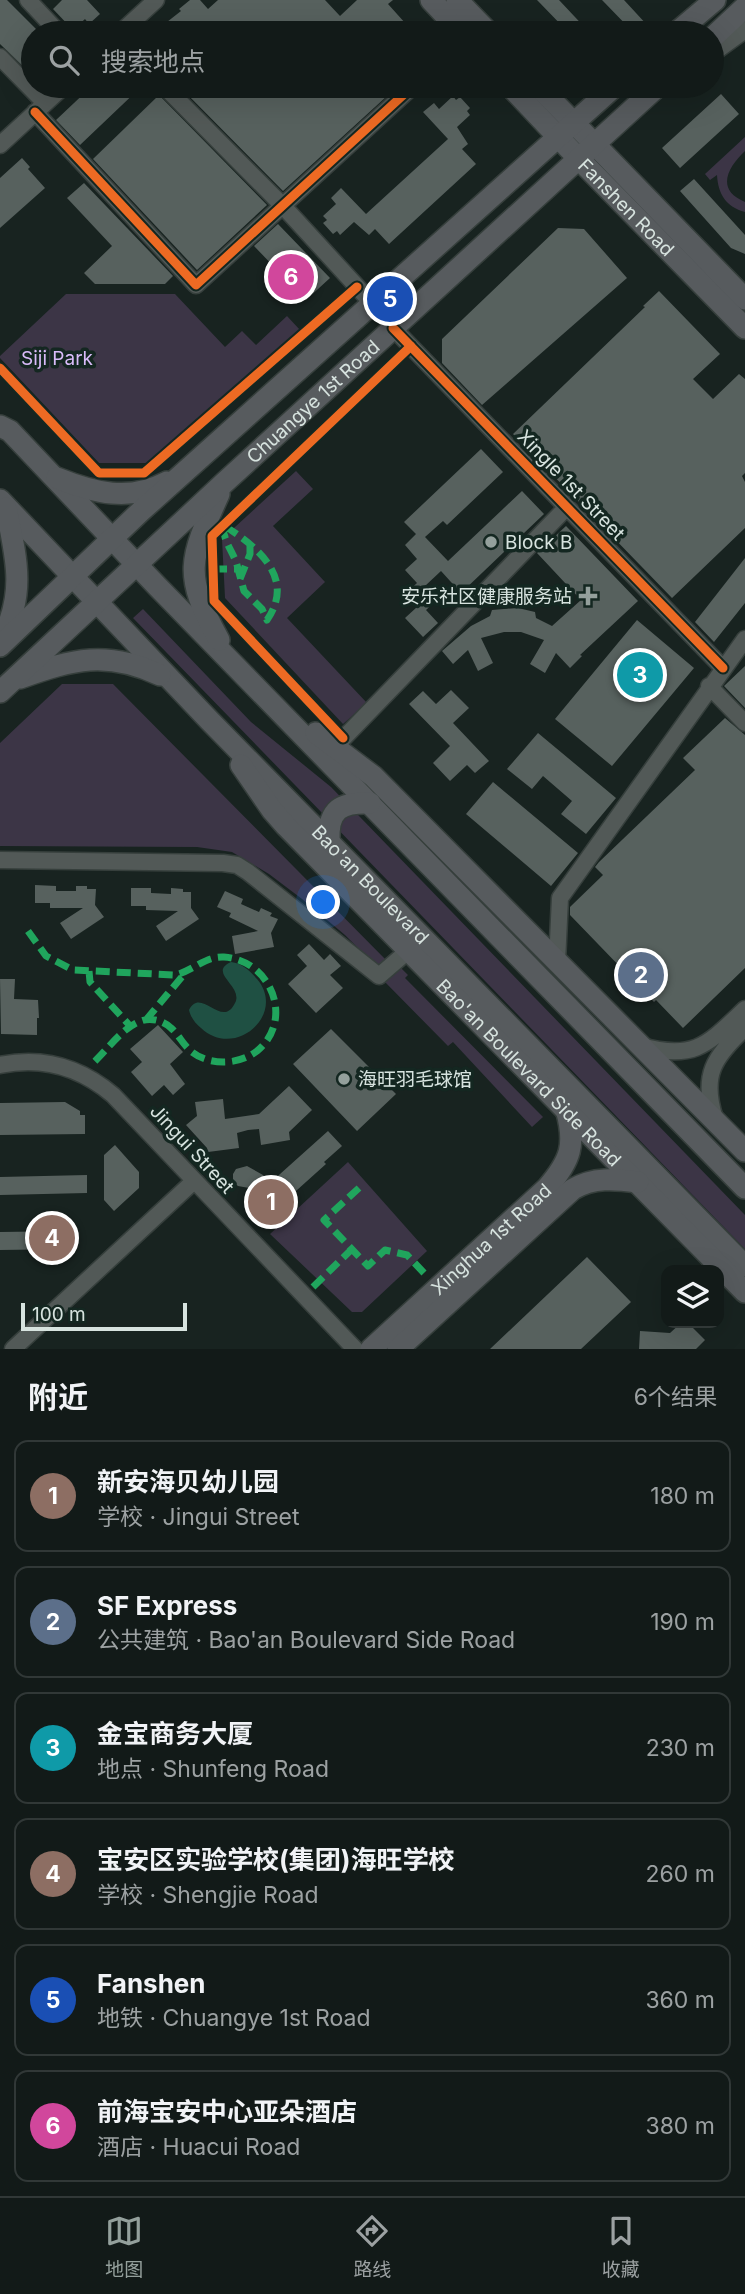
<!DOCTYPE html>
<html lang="zh">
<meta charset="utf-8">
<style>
:root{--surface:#121a18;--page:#1f2725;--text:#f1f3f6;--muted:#9ca1a2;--line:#313837;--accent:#94a09c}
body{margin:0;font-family:Inter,"Noto Sans SC",sans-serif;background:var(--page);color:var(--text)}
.controls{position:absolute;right:21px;bottom:21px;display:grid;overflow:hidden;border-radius:14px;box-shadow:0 7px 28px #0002}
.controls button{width:63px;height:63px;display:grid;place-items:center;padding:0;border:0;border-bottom:2px solid var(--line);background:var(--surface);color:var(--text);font:35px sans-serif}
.scale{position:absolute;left:21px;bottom:18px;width:166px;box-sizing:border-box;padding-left:7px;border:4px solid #d7e3df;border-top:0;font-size:19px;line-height:24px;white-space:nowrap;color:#d7e3df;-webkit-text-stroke:5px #142721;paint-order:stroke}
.you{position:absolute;left:324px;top:903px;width:24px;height:24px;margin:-18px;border:5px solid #fff;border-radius:50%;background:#1a73e8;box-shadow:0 0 0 10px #1a73e833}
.badge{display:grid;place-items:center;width:46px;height:46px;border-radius:50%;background:var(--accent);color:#fff;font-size:23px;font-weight:700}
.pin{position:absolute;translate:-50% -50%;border:4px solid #fff;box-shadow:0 2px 7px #0006}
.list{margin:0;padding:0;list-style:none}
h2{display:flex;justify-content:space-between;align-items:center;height:91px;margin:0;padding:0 28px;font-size:30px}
h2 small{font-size:23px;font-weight:400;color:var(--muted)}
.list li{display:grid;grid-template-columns:46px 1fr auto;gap:21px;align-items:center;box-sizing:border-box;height:112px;margin:0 14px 14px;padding:0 14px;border:2px solid var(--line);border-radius:14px}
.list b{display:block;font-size:26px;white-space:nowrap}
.list p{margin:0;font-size:23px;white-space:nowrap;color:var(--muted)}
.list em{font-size:23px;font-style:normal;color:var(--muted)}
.icon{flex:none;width:38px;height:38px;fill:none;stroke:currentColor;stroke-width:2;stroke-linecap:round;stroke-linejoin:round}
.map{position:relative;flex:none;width:745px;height:1349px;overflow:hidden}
.search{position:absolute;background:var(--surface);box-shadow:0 7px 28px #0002;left:21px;right:21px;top:21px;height:77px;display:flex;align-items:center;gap:18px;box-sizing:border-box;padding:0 24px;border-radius:38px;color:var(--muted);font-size:26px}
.sheet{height:847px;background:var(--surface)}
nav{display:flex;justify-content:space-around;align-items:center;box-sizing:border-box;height:98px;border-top:2px solid var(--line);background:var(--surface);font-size:19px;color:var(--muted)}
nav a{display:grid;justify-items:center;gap:4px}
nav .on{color:var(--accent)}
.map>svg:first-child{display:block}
.green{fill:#3c3546}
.water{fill:#1f5043}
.building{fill:#57615e}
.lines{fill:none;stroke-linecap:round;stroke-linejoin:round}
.minor-casing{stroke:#363f3c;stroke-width:19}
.major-casing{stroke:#363f3c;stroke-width:24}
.minor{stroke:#525957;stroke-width:16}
.major{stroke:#575b5e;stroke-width:21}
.quiet{stroke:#20a55d;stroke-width:7;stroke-dasharray:14 7;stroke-linecap:butt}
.cycleway-casing{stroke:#142721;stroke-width:13}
.cycleway{stroke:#ed6a23;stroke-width:9}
.poi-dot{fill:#94a09c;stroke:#142721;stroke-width:2.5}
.labels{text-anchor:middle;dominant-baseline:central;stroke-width:7;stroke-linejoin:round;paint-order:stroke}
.street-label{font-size:19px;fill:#d7e3df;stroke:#142721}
.park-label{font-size:19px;fill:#d9bbf9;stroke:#142721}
.poi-label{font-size:19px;fill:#d7e3df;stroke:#142721;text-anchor:start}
</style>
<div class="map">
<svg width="745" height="1349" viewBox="0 0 745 1349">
<rect width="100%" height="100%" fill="#182320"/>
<path class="green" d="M745,137V151C728,167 715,190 745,202V212C726,207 718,194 717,175L710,180L705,174Z
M66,294H175L225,347L242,331L256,345L287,316L300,330L153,463H99L0,358V356Z
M296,471L313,489L273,526L325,582L287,618L367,703L343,724L225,598L222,539Z
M143,609L251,722L331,787L745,1215V1249L133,618Z
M62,684H113L388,962L380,970L345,935L302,899L269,874L232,852L197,847L0,846V743Z
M398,965L408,975L405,978L543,1117L532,1127L453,1042L448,1046L382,979Z
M348,1162L427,1251L362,1312H352L270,1234Z"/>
<path class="water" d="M231,962C242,963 250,971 257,979C287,1014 235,1060 201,1028C195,1023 191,1018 189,1010C201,986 222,1030 235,1003C244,986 207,973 231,962Z"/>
<path class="building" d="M0,0H7L40,33H33V76L0,44Z
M62,0H87L100,14L89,24L85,19L73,30L53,9Z
M190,0H200L208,9L218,0H325L340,16L357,0H393L388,4L406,24L409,22L420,33H153L181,11L179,9Z
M537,0H559L590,33H569Z
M602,0H624L648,26L640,33H634Z
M92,86H142L80,145L56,120Z
M179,86H398L283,191Z
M721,94L739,114L680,168L662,148Z
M159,95L267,205L197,270L93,159Z
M453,96L456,100L460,97L470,108L467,111L470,115L457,127L468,144L462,149L476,164L389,244L375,229L369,235L354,222L340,235L337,231L333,234L323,223L327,220L323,216L336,204L331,198L341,188L366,214L448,139L423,112L434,103L439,109Z
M22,158L30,167L28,169L45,188L0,228V178Z
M694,179L745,235V254L731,248L680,191Z
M84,183L173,276L165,284H95L84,273L112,246L67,198Z
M278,224L330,278L306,300L254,246Z
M558,228L584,229L627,278L482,405L442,363V339Z
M659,291L720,354L693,379L713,399L739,374L745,379V473L742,476L745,482V528L672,598L513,434L645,307L643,306Z
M481,449L503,472L447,525L443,521L425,537L448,561L522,491L544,514L461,593L441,571L425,586L438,599L426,610L438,623L423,637L405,618L417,607L405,594L417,583L405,570L417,559L405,545L416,534L404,522Z
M566,526L638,601L580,655L582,656L570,668L556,653L545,673L530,664L544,640L521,632H504L481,638L493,663L478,671L468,650L453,664L442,651L471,626L490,616L492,610L518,608L535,612L536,618L552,626L581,600L537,553Z
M745,558V603L714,642L695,622Z
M637,620L694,668L612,766L555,719Z
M745,666V708L724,686Z
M451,690L469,708L453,723L489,761L475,773L467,765L450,781L433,763L450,746L409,704L423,691L436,704Z
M725,718L745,735V968L683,1028L656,1000L654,1002L570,915V907L603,875L595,867L599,862L695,770L683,758Z
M538,733L616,798L586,834L561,814L572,801L543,776L532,789L507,769Z
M493,782L578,853L551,886L466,814Z
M35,885L56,886V891H76V886H87V889H96L95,905L104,917L71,939L60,923L83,908H50V903H35Z
M131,888H151V893L171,894V888L183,889V892H191V908L199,919L166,941L156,926L178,911L146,910V906H131Z
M225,891L243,899L241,904L259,912L261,908L272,913L270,916L278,919L271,933L274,947L235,954L232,936L258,931L229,917L231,913L217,907Z
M309,944L324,960L330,954L341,966L330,975L343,988L316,1013L288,984L307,966L297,955Z
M0,979H15L14,999L38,1000L39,1018H37V1035L1,1034Z
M158,1025L183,1052L170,1064L185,1084L173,1095L164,1085L152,1096L131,1072L142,1062L130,1049Z
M331,1029L396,1094L357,1131L293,1064Z
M289,1086L312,1110L289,1132L290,1140L261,1145L259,1129L248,1130L237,1133L239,1148L208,1152L207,1148L186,1125L197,1116L195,1102L223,1099L225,1119L259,1114Z
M65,1102L80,1111V1115H85V1134L0,1135V1103Z
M328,1131L342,1146L324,1162L326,1164L267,1217L254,1203L258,1198L249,1188L238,1186L233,1182V1174L236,1169L247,1166L263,1175L270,1183Z
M115,1145L139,1172V1188L114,1211L104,1200V1155Z
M87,1175V1193L0,1195V1177Z
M72,1231V1249L0,1250V1232Z
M587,1257L631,1302L581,1349H490Z
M681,1323H688L705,1340L696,1349H639L640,1331L670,1333Z"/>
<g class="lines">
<defs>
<path id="minor" d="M28,0L59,33
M120,33L156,0
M712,54L745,30
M0,57L45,103
M164,86L283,206L372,303
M35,112L196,285L413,86
M0,145L64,86
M393,328L723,668
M709,686L745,723
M335,747L567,507
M0,860L223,863L237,865L248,872L379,976L409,950
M557,962L560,898L745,639
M641,1046C695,1061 708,1044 745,1009
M0,1065C43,1056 80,1067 113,1095L355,1349
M715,1119C701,1075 714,1057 745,1028
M13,1349L194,1181"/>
<g id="major">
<path d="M431,0L462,33"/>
<path d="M457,0L489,33"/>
<path d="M676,33L715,0"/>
<path d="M712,38L745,7"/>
<path id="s1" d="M510,86L578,158L745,328"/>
<path d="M538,86L745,299"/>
<path d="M0,426L10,431L156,585L745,1188"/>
<path d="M57,478C94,493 130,502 167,482"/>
<path d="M219,494C189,560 183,574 219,640"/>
<path id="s2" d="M0,500L209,720L745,1266"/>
<path d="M2,639C26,592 16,557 6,508"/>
<path d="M0,646L141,511L615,86"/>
<path d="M20,678C73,659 107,650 160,675"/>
<path id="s3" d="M0,692L225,482L658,86"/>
<path d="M316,733L373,776L745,1151"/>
<path id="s4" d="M241,765L272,810L286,826L745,1292"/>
<path d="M329,840C328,809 341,802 370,803"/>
<path id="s5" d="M371,1349L547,1188C571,1160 576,1145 566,1109"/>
<path d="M398,1349L573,1189C594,1177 614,1179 638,1182"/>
</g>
</defs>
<use href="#minor" class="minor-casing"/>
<use href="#major" class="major-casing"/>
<use href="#minor" class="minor"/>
<use href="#major" class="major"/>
<path class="quiet" d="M223,525C223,543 235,553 238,569
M213,569H238L244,591L262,609L267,620C296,578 258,547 223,525
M240,579L250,554V544
M28,931L46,956L73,970L175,975C193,971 205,956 224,957C271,960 295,1020 257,1051C239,1065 210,1066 192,1052C183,1045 179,1035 171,1028C164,1021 151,1017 141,1021C123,1027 107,1050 93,1063
M89,971L90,982L131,1027
M146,1020L185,973
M359,1188L324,1220L368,1266L385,1250L407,1255L424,1273
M313,1287L352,1249"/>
<defs>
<path id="cycleway" d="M35,112L196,285L413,86
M393,328L723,668
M0,368L99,473H144L357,287
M343,738L214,601L212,536L411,346"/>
</defs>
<use href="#cycleway" class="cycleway-casing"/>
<use href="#cycleway" class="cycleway"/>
</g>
<g class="poi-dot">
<circle cx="491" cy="542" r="7"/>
<path d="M584.5 585.5h7v7h7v7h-7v7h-7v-7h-7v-7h7z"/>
<circle cx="344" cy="1079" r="7"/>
</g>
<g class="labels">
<g class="street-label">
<text stroke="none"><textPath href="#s1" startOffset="168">Fanshen Road</textPath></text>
<text stroke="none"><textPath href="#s3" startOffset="427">Chuangye 1st Road</textPath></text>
<text transform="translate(571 485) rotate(46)">Xingle 1st Street</text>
<text stroke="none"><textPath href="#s2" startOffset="534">Bao'an Boulevard</textPath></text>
<text stroke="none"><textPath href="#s4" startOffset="422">Bao'an Boulevard Side Road</textPath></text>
<text transform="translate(192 1149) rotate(47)">Jingui Street</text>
<text stroke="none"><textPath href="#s5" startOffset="163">Xinghua 1st Road</textPath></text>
</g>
<g class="park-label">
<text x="57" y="358">Siji Park</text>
</g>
<g class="poi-label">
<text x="505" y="542">Block B</text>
<text x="572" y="596" text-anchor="end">安乐社区健康服务站</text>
<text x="358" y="1079">海旺羽毛球馆</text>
</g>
</g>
</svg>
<div class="controls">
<button><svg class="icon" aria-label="layers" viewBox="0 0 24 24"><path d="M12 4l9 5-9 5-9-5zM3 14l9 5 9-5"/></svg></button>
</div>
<div class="scale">100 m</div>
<div class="you"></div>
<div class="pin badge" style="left:271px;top:1202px;background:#8d6e63">1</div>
<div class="pin badge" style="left:641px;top:975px;background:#5c6f8a">2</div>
<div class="pin badge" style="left:640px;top:675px;background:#0f9aa8">3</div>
<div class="pin badge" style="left:52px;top:1238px;background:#8d6e63">4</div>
<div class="pin badge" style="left:390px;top:299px;background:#1a4fb4">5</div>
<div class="pin badge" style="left:291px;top:277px;background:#d1479c">6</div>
<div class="search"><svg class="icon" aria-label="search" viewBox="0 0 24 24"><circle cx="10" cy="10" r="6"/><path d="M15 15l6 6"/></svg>搜索地点</div>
</div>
<section class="sheet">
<h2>附近<small>6个结果</small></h2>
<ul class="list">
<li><span class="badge" style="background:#8d6e63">1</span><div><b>新安海贝幼儿园</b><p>学校 · Jingui Street</p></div><em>180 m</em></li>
<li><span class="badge" style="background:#5c6f8a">2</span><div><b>SF Express</b><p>公共建筑 · Bao'an Boulevard Side Road</p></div><em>190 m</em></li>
<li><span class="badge" style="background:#0f9aa8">3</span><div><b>金宝商务大厦</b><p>地点 · Shunfeng Road</p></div><em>230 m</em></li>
<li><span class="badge" style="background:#8d6e63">4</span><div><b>宝安区实验学校(集团)海旺学校</b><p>学校 · Shengjie Road</p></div><em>260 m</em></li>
<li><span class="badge" style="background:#1a4fb4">5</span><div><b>Fanshen</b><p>地铁 · Chuangye 1st Road</p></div><em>360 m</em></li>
<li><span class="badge" style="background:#d1479c">6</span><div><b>前海宝安中心亚朵酒店</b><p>酒店 · Huacui Road</p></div><em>380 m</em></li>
</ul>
</section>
<nav>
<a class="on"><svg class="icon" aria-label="map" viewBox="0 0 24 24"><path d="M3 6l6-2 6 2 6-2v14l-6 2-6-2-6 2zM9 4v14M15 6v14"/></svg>地图</a>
<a><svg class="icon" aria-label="directions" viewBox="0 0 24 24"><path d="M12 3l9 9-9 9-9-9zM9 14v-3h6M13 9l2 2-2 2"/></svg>路线</a>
<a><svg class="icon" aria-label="saved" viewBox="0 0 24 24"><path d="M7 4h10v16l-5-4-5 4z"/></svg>收藏</a>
</nav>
